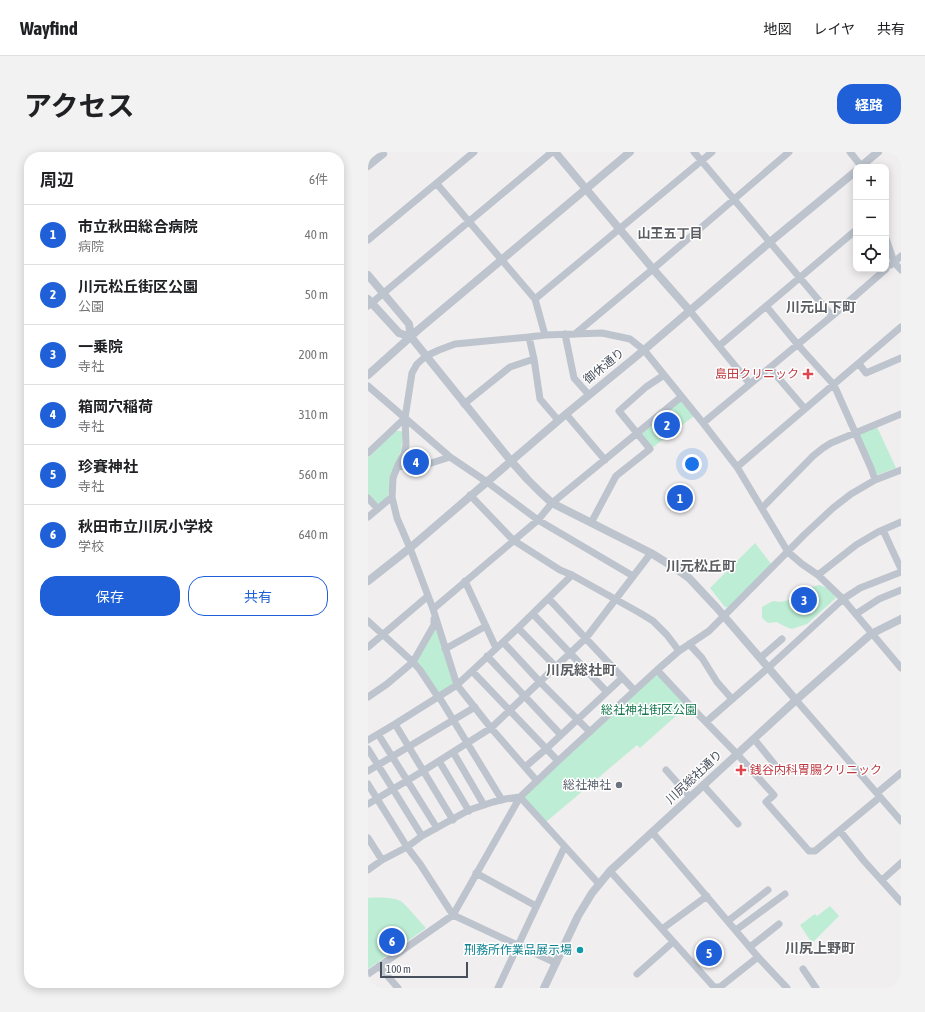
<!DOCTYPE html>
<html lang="ja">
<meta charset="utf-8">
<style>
:root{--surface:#fff;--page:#f2f2f2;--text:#202124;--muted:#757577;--line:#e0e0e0;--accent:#1f60d9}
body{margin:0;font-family:"Asap Condensed","Noto Sans JP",sans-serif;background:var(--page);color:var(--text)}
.controls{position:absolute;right:12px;top:12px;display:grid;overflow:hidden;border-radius:8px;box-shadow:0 2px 10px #0003}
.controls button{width:36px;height:36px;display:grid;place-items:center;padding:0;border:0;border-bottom:1px solid var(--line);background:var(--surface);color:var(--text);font:20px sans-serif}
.scale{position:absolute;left:12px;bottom:10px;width:88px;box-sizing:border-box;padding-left:4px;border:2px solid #474f5b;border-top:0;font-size:11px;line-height:14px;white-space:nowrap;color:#474f5b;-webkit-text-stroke:3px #fff;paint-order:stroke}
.you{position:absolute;left:324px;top:312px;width:14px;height:14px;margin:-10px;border:3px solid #fff;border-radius:50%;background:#1a73e8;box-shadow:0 0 0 6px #1a73e833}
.badge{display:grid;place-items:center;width:26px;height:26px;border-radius:50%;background:var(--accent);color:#fff;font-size:13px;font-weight:700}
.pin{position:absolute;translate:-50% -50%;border:2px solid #fff;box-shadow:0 1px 4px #0006}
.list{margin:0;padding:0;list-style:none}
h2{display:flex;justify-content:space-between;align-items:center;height:52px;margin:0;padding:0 16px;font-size:17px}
h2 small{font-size:13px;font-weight:400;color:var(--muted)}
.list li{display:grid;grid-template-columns:26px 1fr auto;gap:12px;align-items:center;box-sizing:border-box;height:60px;padding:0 16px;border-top:1px solid var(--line)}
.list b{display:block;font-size:15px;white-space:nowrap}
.list p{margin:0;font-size:13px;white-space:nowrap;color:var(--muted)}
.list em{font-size:13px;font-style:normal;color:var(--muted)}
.actions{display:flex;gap:8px;padding:12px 16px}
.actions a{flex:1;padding:9px 0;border:1px solid var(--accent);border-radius:16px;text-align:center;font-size:14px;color:var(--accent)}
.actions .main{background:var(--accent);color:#fff}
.icon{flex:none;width:22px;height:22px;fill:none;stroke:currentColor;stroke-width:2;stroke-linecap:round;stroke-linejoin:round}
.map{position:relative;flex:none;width:533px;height:836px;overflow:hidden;border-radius:16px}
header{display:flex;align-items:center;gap:24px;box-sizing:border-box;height:56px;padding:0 20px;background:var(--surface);border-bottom:1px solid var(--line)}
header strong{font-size:19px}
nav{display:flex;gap:22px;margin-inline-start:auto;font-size:14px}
.intro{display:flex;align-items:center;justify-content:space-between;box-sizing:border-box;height:96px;padding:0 24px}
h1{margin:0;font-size:28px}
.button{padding:10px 18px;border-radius:16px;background:var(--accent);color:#fff;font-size:14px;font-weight:700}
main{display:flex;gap:24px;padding:0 24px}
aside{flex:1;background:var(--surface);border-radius:16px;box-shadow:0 2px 10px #0003}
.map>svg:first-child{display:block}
.green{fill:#bdedd4}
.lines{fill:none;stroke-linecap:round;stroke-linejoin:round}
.minor{stroke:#bdc4cd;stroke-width:7}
.tertiary{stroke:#bdc4cd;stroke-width:8}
.health-dot{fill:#e0444e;stroke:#fff;stroke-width:1.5}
.worship-dot{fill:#6b7280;stroke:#fff;stroke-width:1.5}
.culture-dot{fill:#0f9aa8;stroke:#fff;stroke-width:1.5}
.labels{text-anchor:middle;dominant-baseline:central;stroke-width:3;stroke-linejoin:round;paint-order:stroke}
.street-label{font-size:12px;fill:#474f5b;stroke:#fff}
.health-label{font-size:12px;fill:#be3a42;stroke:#fff;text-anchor:end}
.park-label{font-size:12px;fill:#1a7952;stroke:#fff}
.worship-label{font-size:12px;fill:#5b616d;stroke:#fff;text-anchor:end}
.culture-label{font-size:12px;fill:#0d838f;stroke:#fff;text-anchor:end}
.neighbourhood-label{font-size:13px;font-weight:bold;fill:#5b5d62;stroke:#fff}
.quarter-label{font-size:14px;font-weight:bold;fill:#5b5d62;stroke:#fff}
</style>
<header>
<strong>Wayfind</strong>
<nav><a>地図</a><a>レイヤ</a><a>共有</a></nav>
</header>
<div class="intro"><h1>アクセス</h1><a class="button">経路</a></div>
<main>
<aside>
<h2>周辺<small>6件</small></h2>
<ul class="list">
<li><span class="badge">1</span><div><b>市立秋田総合病院</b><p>病院</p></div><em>40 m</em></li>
<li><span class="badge">2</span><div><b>川元松丘街区公園</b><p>公園</p></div><em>50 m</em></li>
<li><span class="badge">3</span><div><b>一乗院</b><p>寺社</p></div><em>200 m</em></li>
<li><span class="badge">4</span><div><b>箱岡穴稲荷</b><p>寺社</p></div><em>310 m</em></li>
<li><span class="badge">5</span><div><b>珍賽神社</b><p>寺社</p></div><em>560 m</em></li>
<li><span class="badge">6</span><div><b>秋田市立川尻小学校</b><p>学校</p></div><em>640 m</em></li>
</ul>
<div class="actions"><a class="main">保存</a><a>共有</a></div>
</aside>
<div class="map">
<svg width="533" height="836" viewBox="0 0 533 836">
<rect width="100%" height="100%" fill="#f0eeee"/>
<path class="green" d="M312,248L326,264L284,296L272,281Z
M509,275L528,316L509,323L491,282Z
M29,279H33L35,281L33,298L26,316L20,343L18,347L11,352H9L0,343V306L26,280Z
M387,391L404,413L363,456L357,455L342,436Z
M451,433L462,437L468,446L439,472L424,477L416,474L409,470L400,471L394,466V455L405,449L412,450L421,448L429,441L443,435Z
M66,473L89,533L70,545L45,510Z
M289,521L319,554L272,596L269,593L178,670L157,647V644Z
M0,746C9,745 27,745 34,750C42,757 50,768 58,776L0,817Z
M462,754L471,764L444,791L432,773L447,762L449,764Z"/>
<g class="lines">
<path class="minor" d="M326,0L464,164
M482,0L494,15
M69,32L167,147L177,183
M518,86L526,110L533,118
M0,88L106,0
M523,113L533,104
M167,147L344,0
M0,154L184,0
M398,154L430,193L466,233L503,316L507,328
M322,159L382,232
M197,182L206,226L221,243
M207,182L285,117L421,0
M351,194L488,78
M166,207L172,247L190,268
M491,212L498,221L533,206
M402,216L437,257
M0,234L82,305L119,330L170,368L265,424
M96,252L142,215L166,207L161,185
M198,262L237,308
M335,271L464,164L518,117
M0,301L37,266
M30,313L40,315H51L82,305
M369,315L533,175
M102,343L145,388L192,418L204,423L272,461L285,469L299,483L311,499
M0,346L10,357
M394,356L445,304L455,296L463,291L533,262
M0,365L24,345
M223,371L248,324L282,297L251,259L278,235L296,223
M515,378L533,417
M450,423L488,393L510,380L533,370
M97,429L128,496
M181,447L266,538
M65,457L170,368L184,351L313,245
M165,462L239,540
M488,462L511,447L533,438
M0,469L45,510L52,518L70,545L73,548L134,648
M150,476L188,515
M135,490L172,530L222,580
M321,492L334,506L349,530L364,547
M0,495L60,444
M77,497L118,474
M119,504L193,583
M392,506L414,487
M289,518L329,561L369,602L406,643L398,650L441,699H447L512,645
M104,519L190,609
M0,545L19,532L45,510L66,473V467
M428,548L533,669
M338,570L400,516L475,447L492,436L533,420
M27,572L85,668
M10,582L69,676
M386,587L412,619
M0,588L27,572L89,533L150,476L204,423
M0,597L54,684
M85,600L116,653
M71,609L101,659
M157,615L178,597L254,526
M298,618L322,645
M0,619L107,555
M169,629L123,576L89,533L65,457L42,396L29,366L24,345L25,326L30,313L36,302L38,293L37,266L44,221L49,212L58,204L71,198L87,192L161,185L177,183L207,182L234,181L262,187L276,198L335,271L369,315L420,400L434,412L450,423L475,447L533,516
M0,632L39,695L52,712L85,763L188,811
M335,633L370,672
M509,641L533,621
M152,645L231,732
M0,652L55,619L123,576L218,486L283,401
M472,679L496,709L533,750
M284,680L390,805L419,836
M0,686L14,708
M0,718L14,708L39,695L54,684L101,658L125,650L137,647L152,645
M242,719L346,835H352L390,805
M108,721L168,754
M514,728L533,711
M360,769L400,738
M294,777L339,744
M368,778L417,742
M382,795L411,772
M11,814L30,836
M435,817L448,836
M0,822L85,763L152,645L190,609L289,518L311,499L341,479L436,383L465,356L483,342L507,328L533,318
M269,822L305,790
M130,836L195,698L197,695"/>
<path class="tertiary" d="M187,0L285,117L322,159
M0,14L15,2
M492,15L510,0
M0,123L41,172L43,185L143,309L160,328L172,340L184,351L283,401L307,416L321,426L349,456L428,548
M0,147L31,181L43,185
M0,223L50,178L262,0
M0,429L42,396L198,262L276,198L402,90L488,19
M176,836L210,764L224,741L242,719L428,548L503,482L533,467"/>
</g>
<g class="health-dot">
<path d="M438 216h4v4h4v4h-4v4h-4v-4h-4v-4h4z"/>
<path d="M371 612h4v4h4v4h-4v4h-4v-4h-4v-4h4z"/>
</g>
<circle class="worship-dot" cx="251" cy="633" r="4"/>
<circle class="culture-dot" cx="212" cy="798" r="4"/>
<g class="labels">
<g class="street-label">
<text transform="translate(236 214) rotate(-39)">御休通り</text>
<text transform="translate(326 625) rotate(-43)">川尻総社通り</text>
</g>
<g class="health-label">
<text x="431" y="222">島田クリニック</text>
<text x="382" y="618" text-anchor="start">銭谷内科胃腸クリニック</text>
</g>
<g class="park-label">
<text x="281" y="558">総社神社街区公園</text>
</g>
<g class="worship-label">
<text x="243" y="633">総社神社</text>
</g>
<g class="culture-label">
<text x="204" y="798">刑務所作業品展示場</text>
</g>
<g class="neighbourhood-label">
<text x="302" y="81">山王五丁目</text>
</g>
<g class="quarter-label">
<text x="453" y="155">川元山下町</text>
<text x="333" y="414">川元松丘町</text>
<text x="213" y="518">川尻総社町</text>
<text x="452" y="796">川尻上野町</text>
</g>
</g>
</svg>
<div class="controls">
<button>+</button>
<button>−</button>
<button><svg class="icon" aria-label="locate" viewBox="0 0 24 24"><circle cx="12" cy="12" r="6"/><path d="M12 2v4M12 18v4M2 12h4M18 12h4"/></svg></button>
</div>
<div class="scale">100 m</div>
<div class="you"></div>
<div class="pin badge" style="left:312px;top:346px">1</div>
<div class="pin badge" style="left:299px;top:273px">2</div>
<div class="pin badge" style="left:436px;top:448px">3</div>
<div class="pin badge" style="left:48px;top:310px">4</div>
<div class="pin badge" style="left:341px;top:801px">5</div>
<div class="pin badge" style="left:24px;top:789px">6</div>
</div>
</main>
